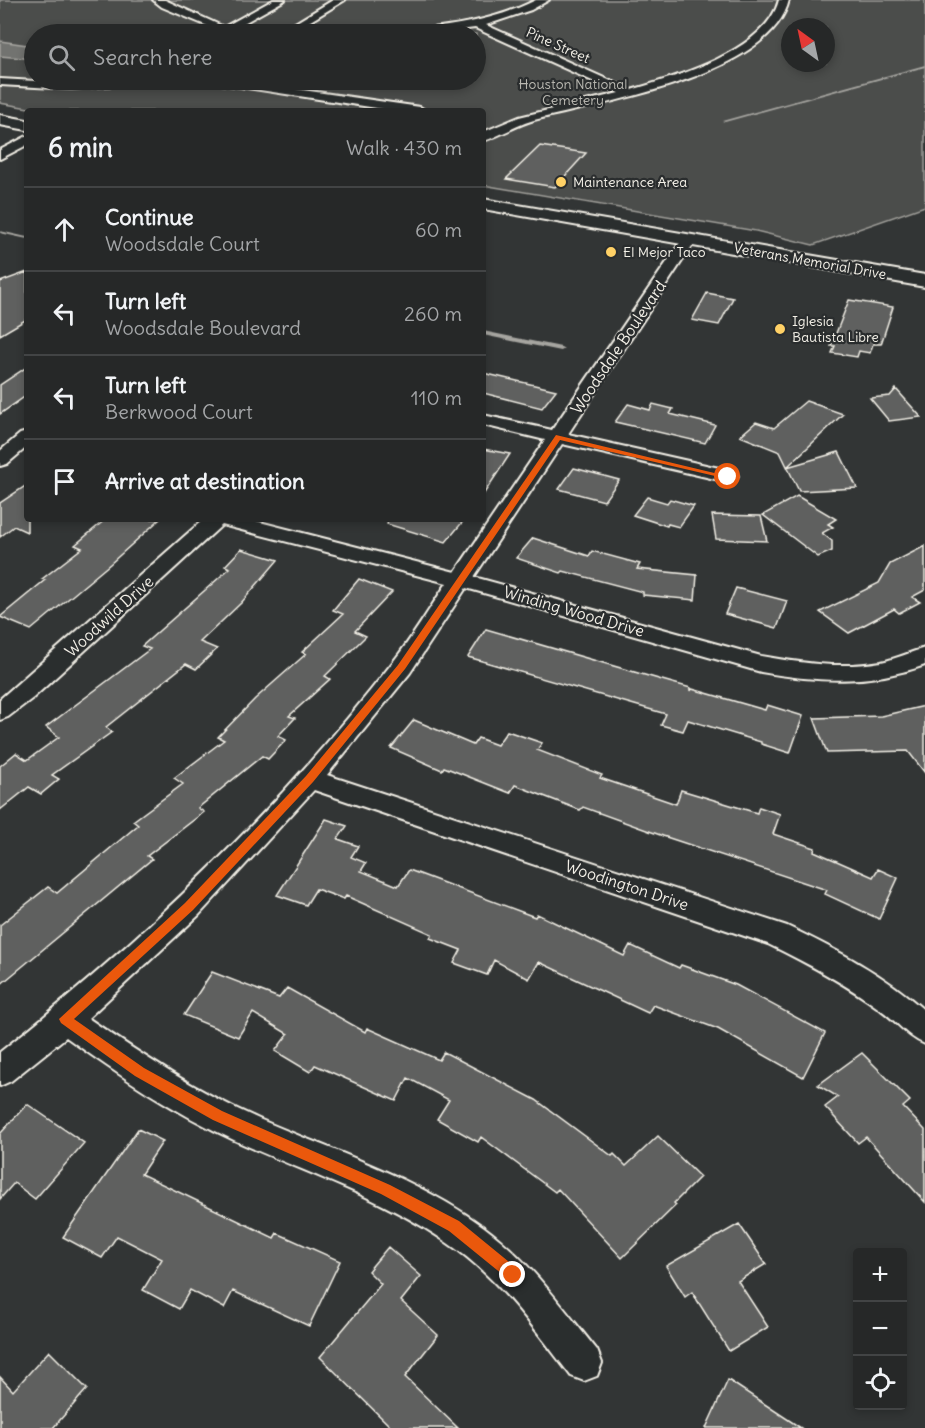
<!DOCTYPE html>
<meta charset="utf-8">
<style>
:root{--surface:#262828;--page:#2e3030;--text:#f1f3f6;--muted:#a4a6a8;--line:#424445}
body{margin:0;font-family:Delius,sans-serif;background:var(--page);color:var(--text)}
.controls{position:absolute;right:18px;bottom:18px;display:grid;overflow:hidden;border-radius:6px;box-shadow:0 3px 9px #0003}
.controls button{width:54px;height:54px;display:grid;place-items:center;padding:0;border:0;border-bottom:2px solid var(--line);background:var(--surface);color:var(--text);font:30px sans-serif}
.compass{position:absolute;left:781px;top:18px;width:54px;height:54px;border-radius:50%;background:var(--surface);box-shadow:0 3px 9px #0003;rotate:327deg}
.stop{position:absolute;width:18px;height:18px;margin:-14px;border:4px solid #ea580c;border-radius:50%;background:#fff}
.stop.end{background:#ea580c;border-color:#fff;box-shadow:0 2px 6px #0008}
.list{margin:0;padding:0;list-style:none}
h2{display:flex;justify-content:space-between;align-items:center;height:78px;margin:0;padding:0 24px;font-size:26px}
h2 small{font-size:20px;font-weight:400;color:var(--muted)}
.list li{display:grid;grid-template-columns:39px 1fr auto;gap:18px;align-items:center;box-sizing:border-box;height:84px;padding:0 24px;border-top:2px solid var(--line)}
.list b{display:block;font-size:22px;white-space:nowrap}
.list p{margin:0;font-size:20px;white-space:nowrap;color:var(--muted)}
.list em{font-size:20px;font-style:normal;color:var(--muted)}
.icon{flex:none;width:33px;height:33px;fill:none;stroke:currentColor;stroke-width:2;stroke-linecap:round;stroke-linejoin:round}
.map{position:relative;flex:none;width:925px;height:1428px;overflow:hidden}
.search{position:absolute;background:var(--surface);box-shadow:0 3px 9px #0003;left:24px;top:24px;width:462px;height:66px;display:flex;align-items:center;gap:15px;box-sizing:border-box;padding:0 21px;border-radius:33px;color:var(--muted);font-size:22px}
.panel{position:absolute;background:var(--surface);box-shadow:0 3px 9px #0003;left:24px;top:108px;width:462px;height:414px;border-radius:6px}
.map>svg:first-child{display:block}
.green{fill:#4b4d4c;stroke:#a09f9a;stroke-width:1.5;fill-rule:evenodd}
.water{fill:#727370;stroke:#a6a5a0;stroke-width:1.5}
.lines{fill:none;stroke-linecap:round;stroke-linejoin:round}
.stream{fill:#a6a5a0;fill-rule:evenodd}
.building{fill:#5f605f;stroke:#f4f1e8;stroke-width:1.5}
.minor-casing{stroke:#f4f1e8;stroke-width:4}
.major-casing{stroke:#f4f1e8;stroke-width:4}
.minor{fill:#2a2d2e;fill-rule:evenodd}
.major{fill:#2a2d2e;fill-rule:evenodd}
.route{fill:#ea580c}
.poi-dot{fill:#ffd166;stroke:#2a2d2e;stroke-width:2}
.labels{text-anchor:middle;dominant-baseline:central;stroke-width:4.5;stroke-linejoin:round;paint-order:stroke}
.far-street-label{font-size:14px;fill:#f4f1e8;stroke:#2a2d2e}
.far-park-label{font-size:14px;fill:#b9b8b1;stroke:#2a2d2e}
.far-poi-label{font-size:14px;fill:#f4f1e8;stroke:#2a2d2e;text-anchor:start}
.street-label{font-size:16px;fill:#f4f1e8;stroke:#2a2d2e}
</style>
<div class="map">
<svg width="925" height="1428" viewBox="0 0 925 1428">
<rect width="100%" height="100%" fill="#323535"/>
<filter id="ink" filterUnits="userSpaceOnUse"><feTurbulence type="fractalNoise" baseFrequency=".0167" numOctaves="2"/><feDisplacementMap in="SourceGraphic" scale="12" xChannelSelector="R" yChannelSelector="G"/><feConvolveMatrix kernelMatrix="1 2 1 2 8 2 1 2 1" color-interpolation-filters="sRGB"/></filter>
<g filter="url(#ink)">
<path class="green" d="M0,0H925V206L813,245L756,231L483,185V111H46L0,103ZM790,27H826V63H790ZM34,34H476V80H34Z"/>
<path class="water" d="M0,41L34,46V59L0,56Z"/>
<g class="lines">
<path class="stream" d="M925,65V67L725,122L722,121Z
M0,231L27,237V239L0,233Z
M483,331L561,347L564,349L561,351L483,335Z"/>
</g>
<path class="building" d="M540,146L586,153L555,187L506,179Z
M27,272V319L0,335V282Z
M707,293L733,298L719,325L692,320Z
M849,300L893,307L881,344H873L870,353L859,351L857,357L832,353L835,346H831Z
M27,367V395L0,414V385Z
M483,373L556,390L542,408L483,393Z
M896,389L921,417L889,421L870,398L890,396Z
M806,401L843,414L787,467L839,452L857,488L799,491L780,452L740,436L756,422L774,428Z
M628,404L650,410L653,404L673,409L670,414L715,425L705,443L615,422Z
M483,449L510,454L483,495Z
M574,468L619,480L604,501L559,489Z
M27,485V532L14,526L0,537V503Z
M797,496L836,519L828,524L833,527L822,533L832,541V551L818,557L763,515Z
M647,497L667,503L670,499L694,506L679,527L668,524L667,526L633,515Z
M712,515L761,516L767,541L716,539Z
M106,519H160L110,564L31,630L0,617L45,580L42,579L82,548L75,545Z
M388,519H465L446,542L387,524Z
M533,538L589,556L592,551L640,564L637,569L697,575L695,600L643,595V592L563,571L561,573L516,558Z
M925,546V590L912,597L920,602L899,613L894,609L849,633L820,612L879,583L890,564Z
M241,549L278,560L241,603L200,642L217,649L196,669L186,664L106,727L112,732L52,775L59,779L41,794L29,787L0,810V766L16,753L27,760L59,737L46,727L150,649L142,646L230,568L225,566Z
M359,579L392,592L355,631L366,636L325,676L330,679L289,716L295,718L278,736L286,740L268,759L262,756L198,808L204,812L147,856L152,859L0,985V925L48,887L57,893L138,825L133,821L183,784L174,778L224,740L218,737L255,699L306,654L302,652L343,614L333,610Z
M736,588L787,601L777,628L725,614Z
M486,629L669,682L691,688V691L692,689L765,710L767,705L803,716L790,753L761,744V742L688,720L683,731L661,725L666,714L468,657Z
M925,706V773L908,751L827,753L814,718L881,716Z
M414,720L473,745L478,738L497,745L507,731L542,743L537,750L602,775L600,778L676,804L681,790L757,813L759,807L780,814L773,834L815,848L814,851L873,877L878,869L898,878L879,919L825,894L827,890L663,836L583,807L580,810L515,785L510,793L444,767L442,770L391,748Z
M326,819L347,826L338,839L358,846L351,857L366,863L361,871L398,886L409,870L535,917L537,914L624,956L630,945L679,968L681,965L736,985L825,1033L803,1077L718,1029L653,1005L648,1013L539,962L529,979L494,960L487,975L454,963L461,950L430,938L432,934L346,896L344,899L316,889L306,905L277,895Z
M212,972L279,998L287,988L365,1032L367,1028L439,1060L444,1052L536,1100L612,1156L614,1154L626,1166L658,1136L700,1177L674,1203L676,1205L622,1258L558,1189L555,1192L481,1137L478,1142L437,1119L449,1100L408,1078L396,1101L315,1065L310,1072L275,1051L288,1034L253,1013L238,1037L184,1015Z
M862,1053L910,1101L903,1107L925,1130V1202L866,1137L858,1143L825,1107L838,1097L818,1085Z
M27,1104L84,1143L35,1199L14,1183L0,1199V1134Z
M138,1129L163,1141L141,1174L274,1238L277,1233L340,1261L309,1326L233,1291L224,1308L190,1290L179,1309L143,1290L162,1259L117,1236L102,1258L63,1237Z
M739,1224L766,1264L738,1281L768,1327L729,1351L692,1292L685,1297L666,1266Z
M388,1247L421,1276L401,1301L438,1335L405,1377L458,1428H392L320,1357L381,1284L368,1271Z
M49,1351L87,1389L53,1428H0V1377L13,1391Z
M728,1380L801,1428H706Z"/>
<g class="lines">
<defs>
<path id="minor" d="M153,0H165L224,27L273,0H285L235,28L231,34H221L210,27L162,7Z
M333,0H345L289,34H277Z
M536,0H549L531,10L486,25L631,90C676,77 766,51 779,0H789C771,76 599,103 534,120C516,125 498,137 483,141V132L519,117L619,93L475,28L429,34H397L402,31C449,27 494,21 536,0Z
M0,79L71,83L107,80H147L141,83L71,89L0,85Z
M209,80H234L420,107L426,111H396L215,83Z
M27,136V145L0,159V150Z
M689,236L696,240L568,434L728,470L735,472L738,476L735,480L728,482L562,444L474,577L761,656C801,663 840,669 881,662C896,659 910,652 925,648V665C870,685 818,682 761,672L466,588L410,673L327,775L787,926C837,950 884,974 925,1011V1044C907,1037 897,1021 881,1010C844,983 809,964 768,944L314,790L199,915L88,1018C143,1056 198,1092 259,1119C335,1152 416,1177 484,1227C529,1260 562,1307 597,1350L602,1363L597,1376L584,1381L571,1376C537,1332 504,1285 459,1251C393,1201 311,1175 236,1141C175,1113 120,1076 66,1037L11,1081L0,1086V1052C145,938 280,808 393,662C413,637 429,609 447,583L222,525L33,698L8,717L0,720V699L204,519H248L455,572L545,440L483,425V415L552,430L684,237Z
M27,432V447L7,464L0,466V451L20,434Z"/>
<path id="major" d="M0,115L27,120V130L0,125Z
M483,199L925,275V287L483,209Z"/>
</defs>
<use href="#minor" class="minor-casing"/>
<use href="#major" class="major-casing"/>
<use href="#minor" class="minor"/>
<use href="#major" class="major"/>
</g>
</g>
<path class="route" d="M556,435L731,477L728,479L560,440L405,669L313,782L193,910L74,1019L144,1068L222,1111L390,1185L459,1221L519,1270L521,1275L519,1281L513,1283L449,1231L381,1194L213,1120L135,1076L61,1023L59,1019L185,903L306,776L398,665Z"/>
<g class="poi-dot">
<circle cx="561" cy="182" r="6"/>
<circle cx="611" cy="252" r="6"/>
<circle cx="780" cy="329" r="6"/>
</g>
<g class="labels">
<g class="far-street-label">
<text transform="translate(558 45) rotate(24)">Pine Street</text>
<text transform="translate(810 261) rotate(10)">Veterans Memorial Drive</text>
</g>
<g class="far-park-label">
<text x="573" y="84">Houston National<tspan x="573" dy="16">Cemetery</tspan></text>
</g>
<g class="far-poi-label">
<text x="573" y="182">Maintenance Area</text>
<text x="623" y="252">El Mejor Taco</text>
<text x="792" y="321">Iglesia<tspan x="792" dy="16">Bautista Libre</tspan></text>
</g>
<g class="street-label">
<text transform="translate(618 347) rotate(-56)">Woodsdale Boulevard</text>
<text transform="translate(574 611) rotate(16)">Winding Wood Drive</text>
<text transform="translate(109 616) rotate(-42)">Woodwild Drive</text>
<text transform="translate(627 885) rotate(18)">Woodington Drive</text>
</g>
</g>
</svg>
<div class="controls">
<button>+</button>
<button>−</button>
<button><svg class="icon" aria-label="locate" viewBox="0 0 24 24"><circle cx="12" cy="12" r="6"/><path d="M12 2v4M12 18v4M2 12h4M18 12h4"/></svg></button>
</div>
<svg class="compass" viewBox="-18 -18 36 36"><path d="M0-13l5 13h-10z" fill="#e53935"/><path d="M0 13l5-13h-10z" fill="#a4a6a8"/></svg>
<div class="stop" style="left:728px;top:477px"></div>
<div class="stop end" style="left:513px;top:1275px"></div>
<div class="search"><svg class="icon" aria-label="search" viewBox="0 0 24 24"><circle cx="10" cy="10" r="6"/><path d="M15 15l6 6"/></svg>Search here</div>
<section class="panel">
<h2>6 min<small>Walk · 430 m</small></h2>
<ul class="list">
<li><svg class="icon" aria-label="ahead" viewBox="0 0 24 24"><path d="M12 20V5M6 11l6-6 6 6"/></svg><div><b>Continue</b><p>Woodsdale Court</p></div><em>60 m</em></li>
<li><svg class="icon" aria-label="left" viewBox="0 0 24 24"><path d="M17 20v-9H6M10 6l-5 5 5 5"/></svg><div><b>Turn left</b><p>Woodsdale Boulevard</p></div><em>260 m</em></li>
<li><svg class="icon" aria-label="left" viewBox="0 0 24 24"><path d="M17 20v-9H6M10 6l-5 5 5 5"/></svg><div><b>Turn left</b><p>Berkwood Court</p></div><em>110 m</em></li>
<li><svg class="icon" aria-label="arrive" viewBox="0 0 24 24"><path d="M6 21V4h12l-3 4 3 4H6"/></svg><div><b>Arrive at destination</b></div></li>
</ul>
</section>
</div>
